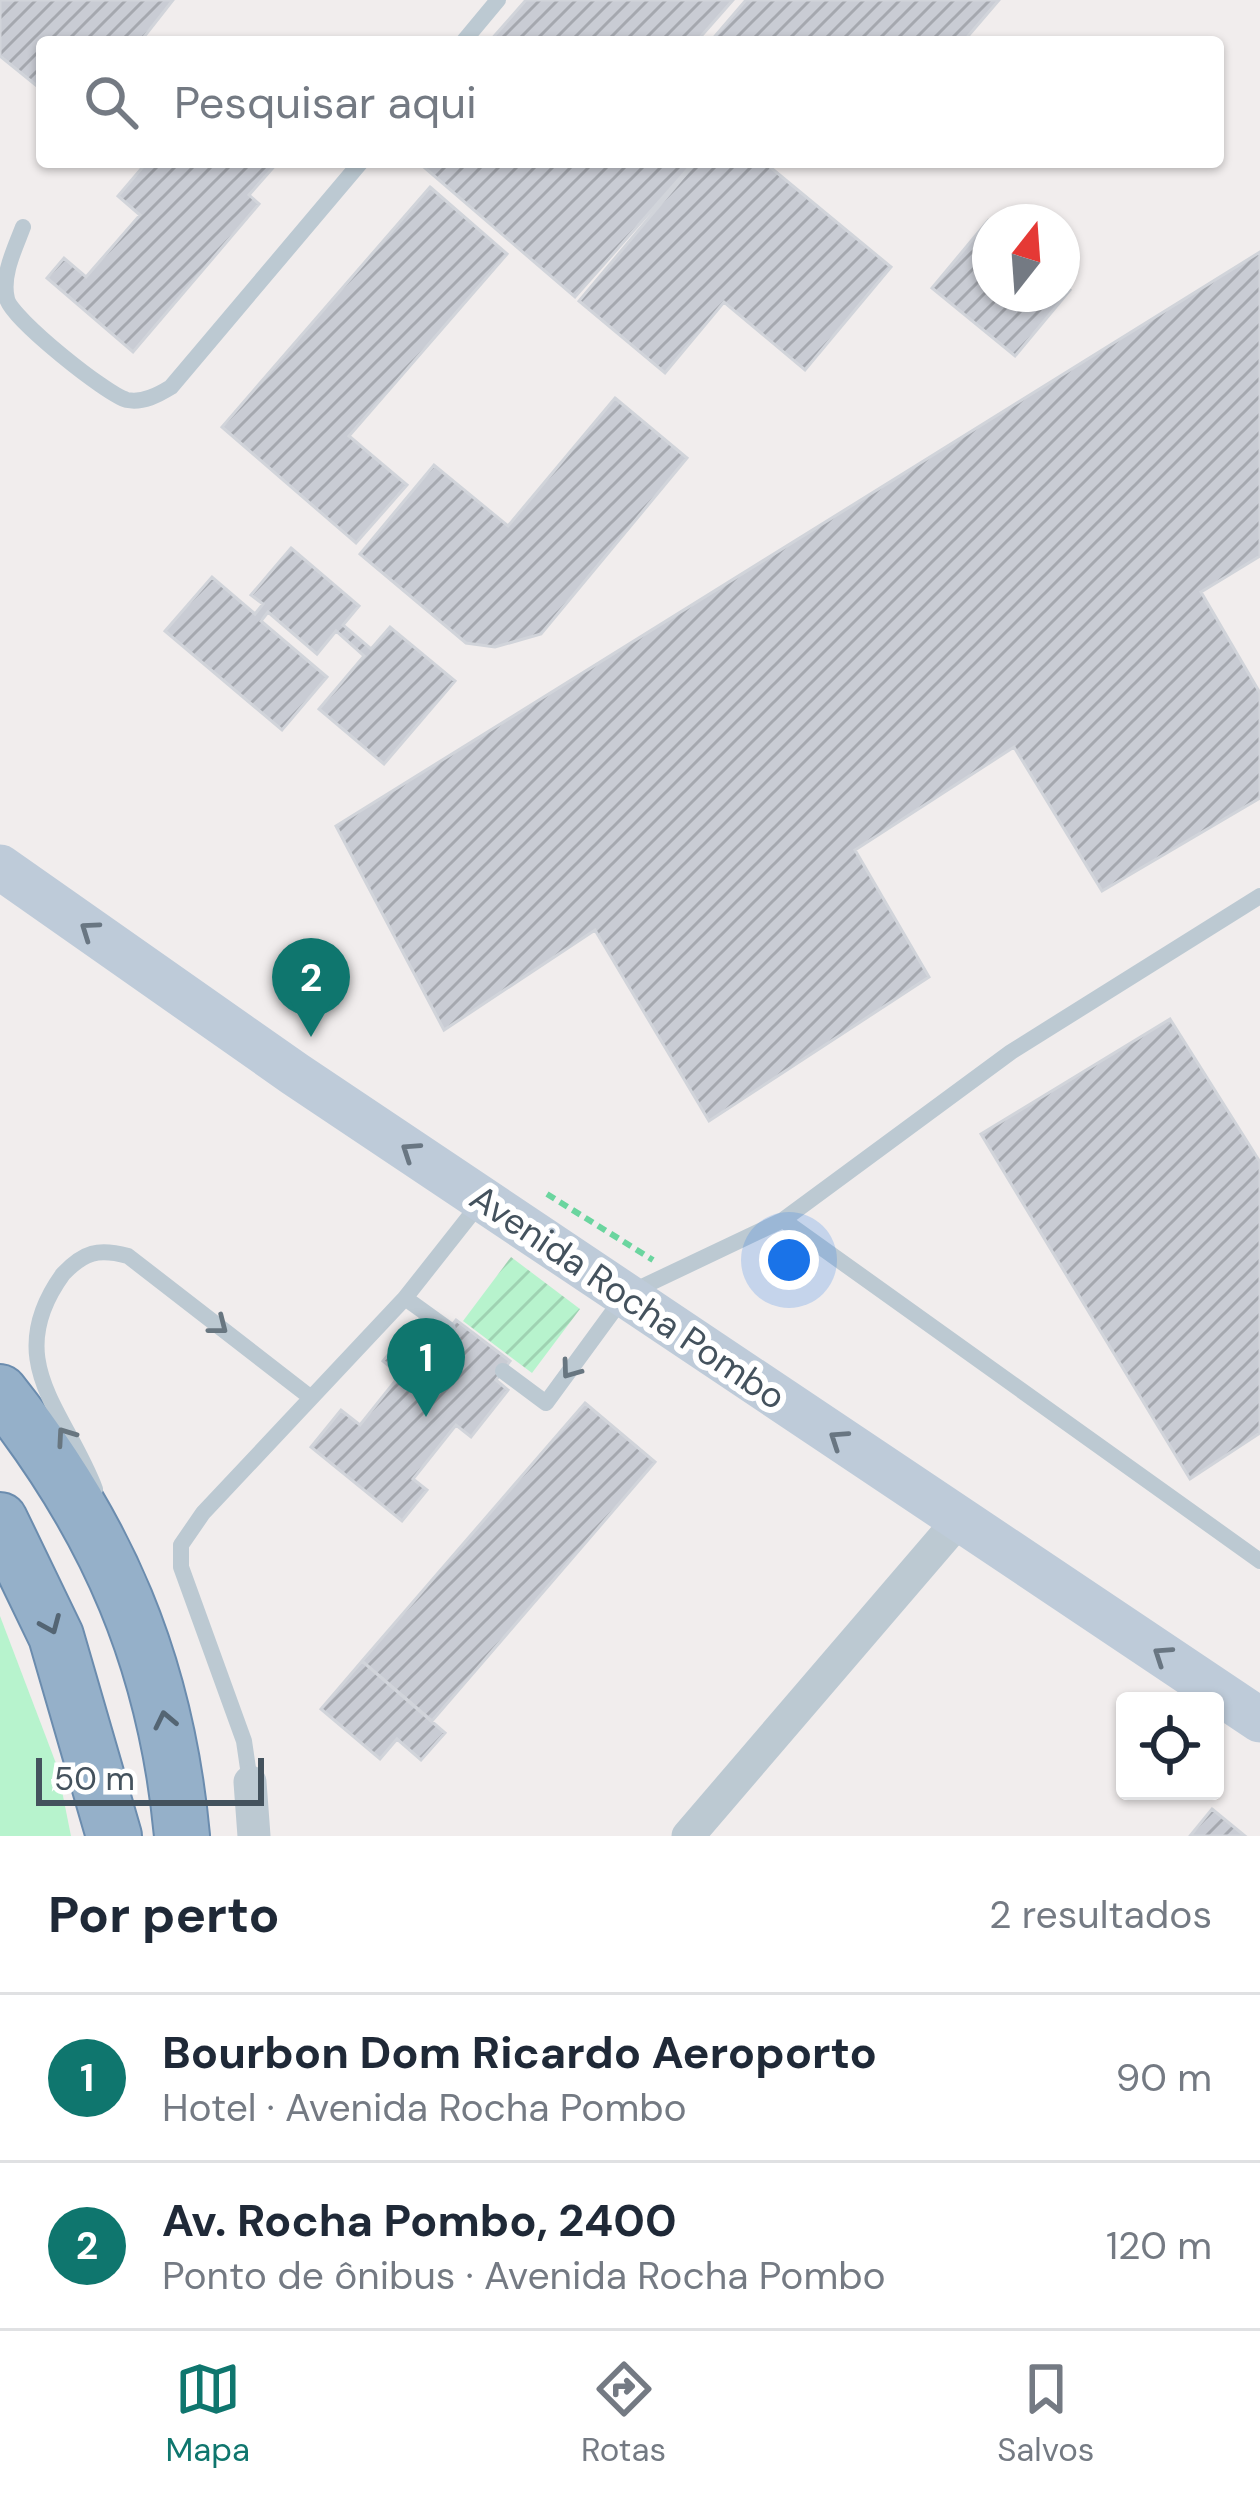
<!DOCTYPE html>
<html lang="pt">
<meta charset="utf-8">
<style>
:root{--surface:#fff;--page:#f2f2f3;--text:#1f2937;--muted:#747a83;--line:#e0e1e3;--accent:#0f766e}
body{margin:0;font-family:"DM Sans",sans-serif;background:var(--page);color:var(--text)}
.controls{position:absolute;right:36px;bottom:36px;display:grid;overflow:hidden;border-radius:12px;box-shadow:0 3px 9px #0004}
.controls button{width:108px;height:108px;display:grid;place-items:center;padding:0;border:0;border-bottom:3px solid var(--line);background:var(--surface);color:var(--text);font:60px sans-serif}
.compass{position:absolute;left:972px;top:204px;width:108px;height:108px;border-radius:50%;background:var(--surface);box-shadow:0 3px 9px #0004;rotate:17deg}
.scale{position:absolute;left:36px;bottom:30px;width:228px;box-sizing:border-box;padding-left:12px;border:6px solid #44525d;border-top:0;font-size:33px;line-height:42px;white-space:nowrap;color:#44525d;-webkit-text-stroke:9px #fff;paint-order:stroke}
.you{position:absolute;left:789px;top:1260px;width:42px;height:42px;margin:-30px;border:9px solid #fff;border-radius:50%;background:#1a73e8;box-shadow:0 0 0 18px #1a73e833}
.badge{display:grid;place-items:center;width:78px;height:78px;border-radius:50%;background:var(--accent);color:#fff;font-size:39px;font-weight:700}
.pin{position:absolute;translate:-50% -99px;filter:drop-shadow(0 3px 6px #0008)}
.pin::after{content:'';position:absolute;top:63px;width:42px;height:36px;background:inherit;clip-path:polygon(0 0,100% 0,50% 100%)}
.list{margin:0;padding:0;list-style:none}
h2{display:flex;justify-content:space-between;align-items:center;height:156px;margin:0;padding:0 48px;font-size:51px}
h2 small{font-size:39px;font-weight:400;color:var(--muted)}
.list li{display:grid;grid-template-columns:78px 1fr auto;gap:36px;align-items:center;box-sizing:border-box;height:168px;padding:0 48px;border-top:3px solid var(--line)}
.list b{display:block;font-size:45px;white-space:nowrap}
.list p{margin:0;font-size:39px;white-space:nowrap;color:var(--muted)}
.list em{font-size:39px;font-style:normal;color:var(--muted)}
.icon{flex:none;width:66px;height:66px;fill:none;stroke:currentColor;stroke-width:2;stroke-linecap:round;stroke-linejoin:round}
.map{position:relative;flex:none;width:1260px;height:1836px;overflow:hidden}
.search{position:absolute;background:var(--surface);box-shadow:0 3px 9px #0004;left:36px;right:36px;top:36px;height:132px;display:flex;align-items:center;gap:30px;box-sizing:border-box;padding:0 42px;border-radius:12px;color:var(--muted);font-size:45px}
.sheet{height:492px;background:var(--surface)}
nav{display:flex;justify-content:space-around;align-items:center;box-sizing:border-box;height:168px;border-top:3px solid var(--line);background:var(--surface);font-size:33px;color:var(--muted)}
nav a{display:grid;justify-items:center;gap:6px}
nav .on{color:var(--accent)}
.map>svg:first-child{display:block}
.green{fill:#b7f3cd}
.garden{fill:url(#garden-furrows)}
.building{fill:url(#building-hatch);stroke:#d1d4da;stroke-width:3}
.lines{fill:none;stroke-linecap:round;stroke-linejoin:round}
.trunk-casing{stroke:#6b8cae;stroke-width:58}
.path{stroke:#6bd59f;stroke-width:6;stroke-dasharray:9 6;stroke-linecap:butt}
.service{stroke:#bcc9d2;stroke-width:16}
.minor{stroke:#bcc9d2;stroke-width:33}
.secondary{stroke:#becbd9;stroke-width:45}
.trunk{stroke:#95b0c9;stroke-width:54}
.oneway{stroke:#697682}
.oneway2{stroke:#687680}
.oneway3{stroke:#546573}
.labels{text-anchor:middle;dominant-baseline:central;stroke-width:12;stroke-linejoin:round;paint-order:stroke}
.street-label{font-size:36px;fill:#44525d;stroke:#fff}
</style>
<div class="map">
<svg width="1260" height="1836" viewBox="0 0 1260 1836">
<defs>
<pattern id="garden-furrows" width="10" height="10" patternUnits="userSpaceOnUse" patternTransform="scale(3)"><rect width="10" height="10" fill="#b7f3cd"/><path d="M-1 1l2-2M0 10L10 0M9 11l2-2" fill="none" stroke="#9fd2b2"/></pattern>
<pattern id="building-hatch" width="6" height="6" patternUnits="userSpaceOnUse" patternTransform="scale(3)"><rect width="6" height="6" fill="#c9ccd4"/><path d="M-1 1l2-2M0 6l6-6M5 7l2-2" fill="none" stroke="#a5a8af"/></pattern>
</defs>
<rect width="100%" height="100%" fill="#f1eded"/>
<path class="green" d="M0,1616L57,1766L71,1836H0Z"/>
<path class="garden" d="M511,1257L580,1309L532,1373L463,1321Z"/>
<path class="building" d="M0,0H173L140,42H42V90L0,56Z
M526,0H733L696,42H489Z
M746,0H999L963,42H710Z
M147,162H278L249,195L259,204L133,352L47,278L64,258L86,277L140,215L118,196Z
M418,162H694L575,297Z
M696,162H764L891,267L805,370L724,302L665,373L579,301Z
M430,187L507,254L349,436L407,485L356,543L222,427Z
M987,222L990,294H1062V284L1070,290L1015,356L932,288Z
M1260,252V556L1201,592L1260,693V798L1102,891L1014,747L855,850L929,977L709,1121L595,930L444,1030L336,826Z
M615,398L687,458L541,634L495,647L466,643L360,554L434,465L508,526Z
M291,548L359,606L343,625L371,649L390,627L455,681L384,764L319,709L364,656L336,631L317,654L268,612L261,621L327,677L282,730L165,631L212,577L255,614L263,604L251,595Z
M1170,1019L1260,1162V1433L1190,1479L981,1134Z
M456,1320L510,1361L496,1380L508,1390L471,1437L456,1425L413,1479L427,1490L402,1521L311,1447L341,1410L360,1425L400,1375L383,1361L416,1321L441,1339Z
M585,1403L655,1462L432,1721L362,1661Z
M362,1661L445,1733L421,1760L397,1739L380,1759L321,1709Z
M1212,1809L1245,1836H1190Z"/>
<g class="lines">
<defs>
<path id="trunk" d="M0,1392C108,1528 166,1663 182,1836
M0,1520L56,1636L114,1836"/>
</defs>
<use href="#trunk" class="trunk-casing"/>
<path class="path" d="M547,1194L653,1260"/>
<path class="service" d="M463,42L498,0
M23,227C15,248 1,276 7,299C12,319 107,395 127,400C143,403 158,395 171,387L361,162
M783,1220L1260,1561
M448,1329L405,1298L480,1203
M503,1371L546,1403L625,1295L783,1220L1011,1052L1260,896
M95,1489C65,1410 0,1361 63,1274C84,1252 98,1248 128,1256L310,1397
M250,1782L244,1741L181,1567V1545L203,1513L405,1298"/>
<path class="minor" d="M250,1782L254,1836
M688,1836L959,1520"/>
<path class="secondary" d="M0,867L295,1074L1260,1720"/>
<use href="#trunk" class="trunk"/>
</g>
<defs><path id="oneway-chevron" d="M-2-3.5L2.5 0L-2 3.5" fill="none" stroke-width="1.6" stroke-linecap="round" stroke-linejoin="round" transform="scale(3)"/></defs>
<g class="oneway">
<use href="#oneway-chevron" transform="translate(89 930) rotate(-145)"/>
<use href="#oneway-chevron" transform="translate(410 1151) rotate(-146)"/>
<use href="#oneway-chevron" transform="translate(838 1439) rotate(-146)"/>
<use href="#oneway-chevron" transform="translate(1162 1655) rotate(-146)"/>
</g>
<g class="oneway2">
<use href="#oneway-chevron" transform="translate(219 1326) rotate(38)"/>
<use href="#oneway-chevron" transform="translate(570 1370) rotate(126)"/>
<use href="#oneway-chevron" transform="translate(65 1436) rotate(-125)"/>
</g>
<g class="oneway3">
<use href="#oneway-chevron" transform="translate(51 1625) rotate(67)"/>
<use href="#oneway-chevron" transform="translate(165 1720) rotate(-102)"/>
</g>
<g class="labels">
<g class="street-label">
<text transform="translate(628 1297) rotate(34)">Avenida Rocha Pombo</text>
</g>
</g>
</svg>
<div class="controls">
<button><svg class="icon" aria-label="locate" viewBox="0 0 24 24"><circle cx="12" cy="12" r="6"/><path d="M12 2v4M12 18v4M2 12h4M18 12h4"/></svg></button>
</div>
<svg class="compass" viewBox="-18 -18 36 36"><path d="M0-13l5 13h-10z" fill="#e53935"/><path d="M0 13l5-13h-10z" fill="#747a83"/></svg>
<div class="scale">50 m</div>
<div class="you"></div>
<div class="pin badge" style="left:426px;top:1417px">1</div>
<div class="pin badge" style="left:311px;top:1037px">2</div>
<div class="search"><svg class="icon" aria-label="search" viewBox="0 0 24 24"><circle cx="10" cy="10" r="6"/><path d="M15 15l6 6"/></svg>Pesquisar aqui</div>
</div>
<section class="sheet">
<h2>Por perto<small>2 resultados</small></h2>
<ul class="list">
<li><span class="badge">1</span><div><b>Bourbon Dom Ricardo Aeroporto</b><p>Hotel · Avenida Rocha Pombo</p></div><em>90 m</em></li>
<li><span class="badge">2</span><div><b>Av. Rocha Pombo, 2400</b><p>Ponto de ônibus · Avenida Rocha Pombo</p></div><em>120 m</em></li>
</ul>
</section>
<nav>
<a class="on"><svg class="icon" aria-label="map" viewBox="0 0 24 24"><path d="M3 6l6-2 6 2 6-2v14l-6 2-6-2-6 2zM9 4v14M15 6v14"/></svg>Mapa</a>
<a><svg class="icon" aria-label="directions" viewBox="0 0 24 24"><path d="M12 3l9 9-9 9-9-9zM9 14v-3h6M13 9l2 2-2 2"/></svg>Rotas</a>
<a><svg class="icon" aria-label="saved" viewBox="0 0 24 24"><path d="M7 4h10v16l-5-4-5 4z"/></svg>Salvos</a>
</nav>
